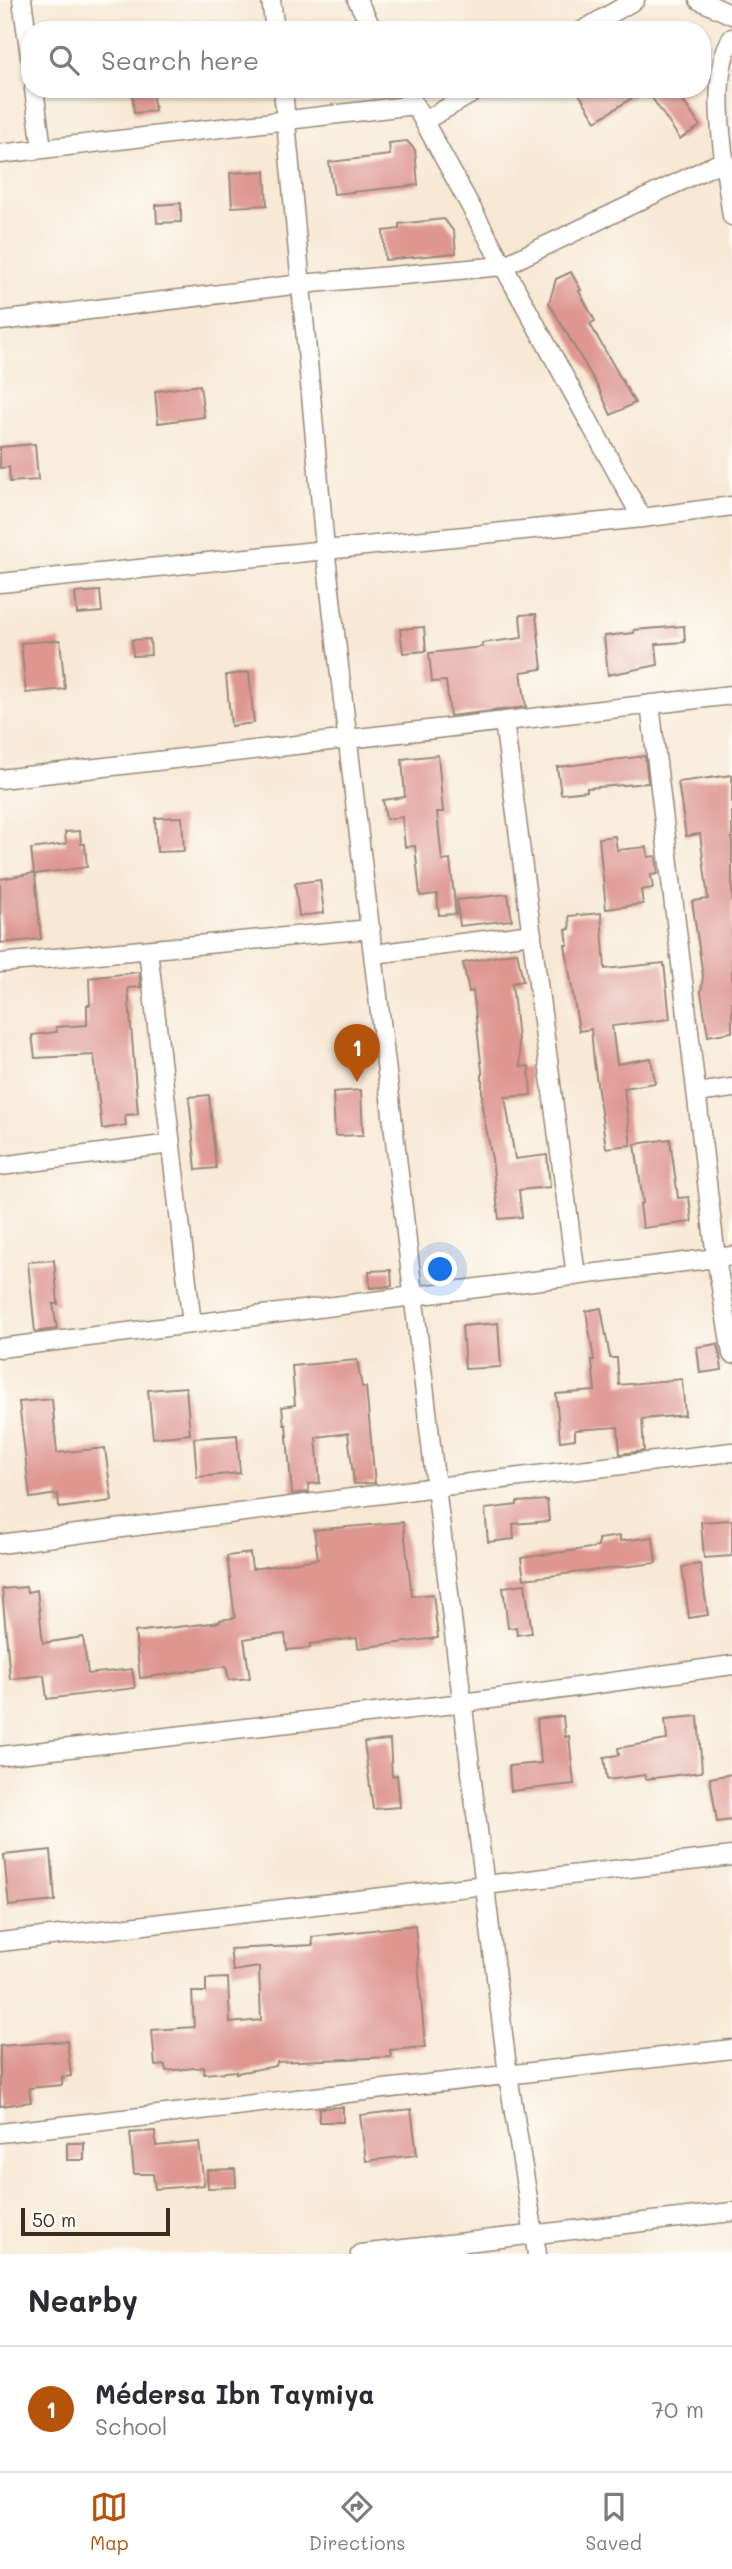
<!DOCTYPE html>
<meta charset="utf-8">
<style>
:root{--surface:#fff;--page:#f2f2f3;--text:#2b2b33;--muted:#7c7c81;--line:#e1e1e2;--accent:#b45309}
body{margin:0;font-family:Mali,sans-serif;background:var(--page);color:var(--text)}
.scale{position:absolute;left:21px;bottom:18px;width:149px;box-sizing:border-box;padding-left:7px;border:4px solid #3b2a1e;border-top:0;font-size:19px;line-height:24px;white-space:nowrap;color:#3b2a1e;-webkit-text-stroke:5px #fdfcf7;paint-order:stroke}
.you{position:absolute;left:441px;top:1270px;width:24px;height:24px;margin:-18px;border:5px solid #fff;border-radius:50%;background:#1a73e8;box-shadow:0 0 0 10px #1a73e833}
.badge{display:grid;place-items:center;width:46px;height:46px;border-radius:50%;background:var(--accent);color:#fff;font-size:23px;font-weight:700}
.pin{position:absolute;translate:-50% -58px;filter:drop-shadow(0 2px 4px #0008)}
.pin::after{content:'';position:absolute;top:37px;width:24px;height:21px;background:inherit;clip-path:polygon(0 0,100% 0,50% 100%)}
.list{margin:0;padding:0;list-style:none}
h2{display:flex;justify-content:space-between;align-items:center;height:91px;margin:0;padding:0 28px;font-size:30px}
h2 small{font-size:23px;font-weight:400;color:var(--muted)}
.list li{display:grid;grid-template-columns:46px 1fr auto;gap:21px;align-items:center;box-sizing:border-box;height:126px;padding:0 28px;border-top:2px solid var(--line)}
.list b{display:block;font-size:26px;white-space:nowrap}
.list p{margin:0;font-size:23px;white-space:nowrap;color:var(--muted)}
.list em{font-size:23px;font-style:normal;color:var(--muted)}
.icon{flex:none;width:38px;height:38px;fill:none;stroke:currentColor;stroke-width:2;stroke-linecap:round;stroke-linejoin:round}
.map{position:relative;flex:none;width:732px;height:2254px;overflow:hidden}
.search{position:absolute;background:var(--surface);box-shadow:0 2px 5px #0004;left:21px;right:21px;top:21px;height:77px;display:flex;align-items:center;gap:18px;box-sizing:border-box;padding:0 24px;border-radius:28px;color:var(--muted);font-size:26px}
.sheet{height:217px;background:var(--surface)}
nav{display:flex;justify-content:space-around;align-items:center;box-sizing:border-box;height:98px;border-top:2px solid var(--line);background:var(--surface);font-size:19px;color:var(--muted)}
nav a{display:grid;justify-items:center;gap:4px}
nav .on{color:var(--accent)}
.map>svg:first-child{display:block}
.building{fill:#de9690}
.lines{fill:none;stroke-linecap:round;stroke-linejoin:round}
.street-casing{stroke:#998979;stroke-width:21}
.street{stroke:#fff;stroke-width:18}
</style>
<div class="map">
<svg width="732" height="2254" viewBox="0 0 732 2254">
<rect width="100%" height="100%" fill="#fdfcf7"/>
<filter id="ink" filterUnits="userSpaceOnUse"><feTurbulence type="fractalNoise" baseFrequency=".0143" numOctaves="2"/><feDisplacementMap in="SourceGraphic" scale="14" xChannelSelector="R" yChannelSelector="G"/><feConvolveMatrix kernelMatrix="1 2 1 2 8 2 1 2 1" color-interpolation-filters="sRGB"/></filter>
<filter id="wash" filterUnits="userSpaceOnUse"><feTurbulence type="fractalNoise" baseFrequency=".00686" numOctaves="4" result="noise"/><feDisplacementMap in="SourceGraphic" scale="28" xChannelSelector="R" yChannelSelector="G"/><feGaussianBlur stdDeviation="1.57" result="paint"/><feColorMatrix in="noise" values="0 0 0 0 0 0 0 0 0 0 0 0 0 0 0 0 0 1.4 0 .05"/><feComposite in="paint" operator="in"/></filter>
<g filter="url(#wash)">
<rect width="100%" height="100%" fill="#f7e8d4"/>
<g id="blocks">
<path class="building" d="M143,89H152L155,111L134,113L132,90Z
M576,89H675L700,126L680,139L646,89L596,121Z
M407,141L415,150L418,185L334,194L329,162L390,155L389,143Z
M265,171L267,205L232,207L230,173Z
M181,203V222L157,223L156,205Z
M444,219L454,232L456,253L385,260L383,231L399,229V224Z
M571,272L581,290L579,291L595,321L590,324L635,403L611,415L598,387L549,303L556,279Z
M200,385L204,417L158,423L155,391Z
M35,444L38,480L10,482L9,467L0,468V447Z
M100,591L102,612L77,614L75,593Z
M536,614L542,669L521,672L526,707L450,716L446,681L432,682L429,653L483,647L482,643L522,638L520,615Z
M684,626L685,642L656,644L658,665L608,675L604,636L634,633V630Z
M424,627L426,651L403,653L400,629Z
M150,639L151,655L133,656L132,640Z
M60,640L65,689L26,693L21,643Z
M249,672L254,723L231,726L226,675Z
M438,755L443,812H437L442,861L450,860L456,914L439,915L437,894L420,896L415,846L405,847L402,817L386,819L383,800L405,797L402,759Z
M645,756L648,783L587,788V791L561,794L557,767Z
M732,775V1032L708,1036L701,992L703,976L692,901L708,899L700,834L686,836L678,782Z
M182,817L184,851L157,852L155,818Z
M80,831L81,844H85L87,867L35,874L41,939L1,943L0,879L34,873L31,849L66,844L65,832Z
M615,836L617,850L647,847L648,857L656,856L658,874L651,875L653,888L641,890L643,904L606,909L599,838Z
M320,880L324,913L299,916L295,883Z
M508,894L512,920L460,926L457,900Z
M601,913L605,969L664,963L670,1019L612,1026L617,1064L651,1058L655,1083L624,1088L631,1145L606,1148L594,1062L591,1029L579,1031L565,945H568L566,930L570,929L569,916Z
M517,952L523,981L512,983L521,1067L529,1066L531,1095L505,1097L515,1159L547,1155L550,1187L519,1190L522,1217L499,1219L492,1159L482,1107V1071L473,991L469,992L463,963Z
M139,972L141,987L128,988L138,1114L125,1115L126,1125L102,1129L94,1055L35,1058L32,1035L57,1032L56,1027L87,1025V1005H90L89,978Z
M361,1090L363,1135L335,1136L333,1092Z
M209,1095L216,1168L196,1170L189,1097Z
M670,1139L678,1198L689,1197L692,1222L643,1228L640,1204L643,1203L635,1144Z
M54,1260L58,1304H53L57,1329L35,1332L28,1262Z
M391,1270L392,1286L370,1288L369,1271Z
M601,1308L610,1358H617L619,1385L682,1379L685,1415L642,1419L644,1451L620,1454L618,1427L575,1430V1439L560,1441L556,1394L595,1391L592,1360H594L586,1311Z
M498,1323L501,1367L465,1369L462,1326Z
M718,1344L722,1370L700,1373L697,1347Z
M357,1360L362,1387H366L375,1483L354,1484L348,1433L316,1437L320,1483L308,1484L309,1492L292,1494L286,1425H284L282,1407L295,1405L292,1366Z
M186,1387L190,1434L153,1438L148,1390Z
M52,1399L57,1453L105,1448L112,1501L59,1508L58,1494L30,1498L19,1402Z
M237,1435L240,1473L197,1477L194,1438Z
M547,1500L549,1521L513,1524L514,1539L488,1542L485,1509L517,1505V1502Z
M732,1520V1556L704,1558L701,1522Z
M403,1522L412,1596L433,1594L438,1638L358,1648L357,1638L310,1644V1648L287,1650L285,1634L255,1637L244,1639L250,1678L229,1680L226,1666L140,1678L135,1632L220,1622V1620L235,1618L227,1556L250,1553L252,1569L318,1559L314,1530Z
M620,1536V1541L653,1537L656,1563L524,1579L521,1558L598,1547V1539Z
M700,1564L708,1615L689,1618L682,1567Z
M525,1584L532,1633L517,1635L516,1627L508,1628L503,1587Z
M26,1587L27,1592L37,1590L43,1643L83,1637L88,1674L132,1669L135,1688L47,1699L44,1675L10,1679L2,1589Z
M563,1716L565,1737L569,1736L574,1784L511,1791L509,1766L541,1763L537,1719Z
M698,1716L702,1772L646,1779L645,1775L607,1780L604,1757L619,1755L618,1748L667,1740L665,1719Z
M390,1740L392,1776L397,1775L400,1807L373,1809L364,1742Z
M732,1774V1820L717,1822L710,1778Z
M51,1850L55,1901L9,1906L4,1855Z
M415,1925L425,2047L390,2050L391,2057L277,2062L276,2066L236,2073V2071L204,2074L203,2067L166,2071L165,2065L155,2066L152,2030L194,2027L192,1992H206V1979L228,1978L230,2023L261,2020L259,1967L233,1971L230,1949L313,1945L312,1937Z
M67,2041L71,2076L62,2077V2085L29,2088L31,2102L0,2106V2046Z
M343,2107V2122H319V2108Z
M411,2109L417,2155L366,2161L360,2115Z
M155,2131L156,2146L199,2142L204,2185L155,2189L153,2174H134L130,2133Z
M67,2143H84V2160H67Z
M235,2169L236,2187L208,2188L207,2170Z"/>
</g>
</g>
<g filter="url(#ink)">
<use href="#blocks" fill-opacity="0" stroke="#998979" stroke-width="2"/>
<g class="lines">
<defs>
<path id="street" d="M22,0L30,56
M271,0L275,30
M357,0L373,30
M699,0L732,15
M583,30L635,0
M732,38C707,76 726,171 732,216
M34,89L42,149
M283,89L325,548L436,1487L732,1452
M406,89L642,518
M424,121L480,89
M0,154L415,105
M0,321L301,284L503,266L725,160
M0,583L642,518L732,506
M650,704L716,1258L732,1354
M504,721L576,1276
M0,779L732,695
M148,950L192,1324
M374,954L532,934
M0,963L371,929
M697,1093L732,1088
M0,1166L171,1144
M0,1348L732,1256
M0,1544L436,1487L508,2075L537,2254
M0,1756L463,1703L732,1665
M0,1942L732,1856
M0,2133L732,2049
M360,2254L732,2212"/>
</defs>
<use href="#street" class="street-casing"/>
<use href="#street" class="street"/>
</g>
</g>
</svg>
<div class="scale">50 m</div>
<div class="you"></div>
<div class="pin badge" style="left:357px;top:1082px">1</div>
<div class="search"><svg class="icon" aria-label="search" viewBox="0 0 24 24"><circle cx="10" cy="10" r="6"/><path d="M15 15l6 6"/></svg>Search here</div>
</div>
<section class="sheet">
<h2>Nearby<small></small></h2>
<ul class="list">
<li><span class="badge">1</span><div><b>Médersa Ibn Taymiya</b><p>School</p></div><em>70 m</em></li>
</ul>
</section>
<nav>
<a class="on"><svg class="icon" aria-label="map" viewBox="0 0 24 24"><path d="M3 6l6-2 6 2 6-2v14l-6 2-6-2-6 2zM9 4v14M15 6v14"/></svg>Map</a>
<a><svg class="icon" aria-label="directions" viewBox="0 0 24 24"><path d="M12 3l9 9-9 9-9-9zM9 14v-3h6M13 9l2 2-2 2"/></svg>Directions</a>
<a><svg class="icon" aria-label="saved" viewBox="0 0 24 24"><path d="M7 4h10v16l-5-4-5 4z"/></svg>Saved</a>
</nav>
